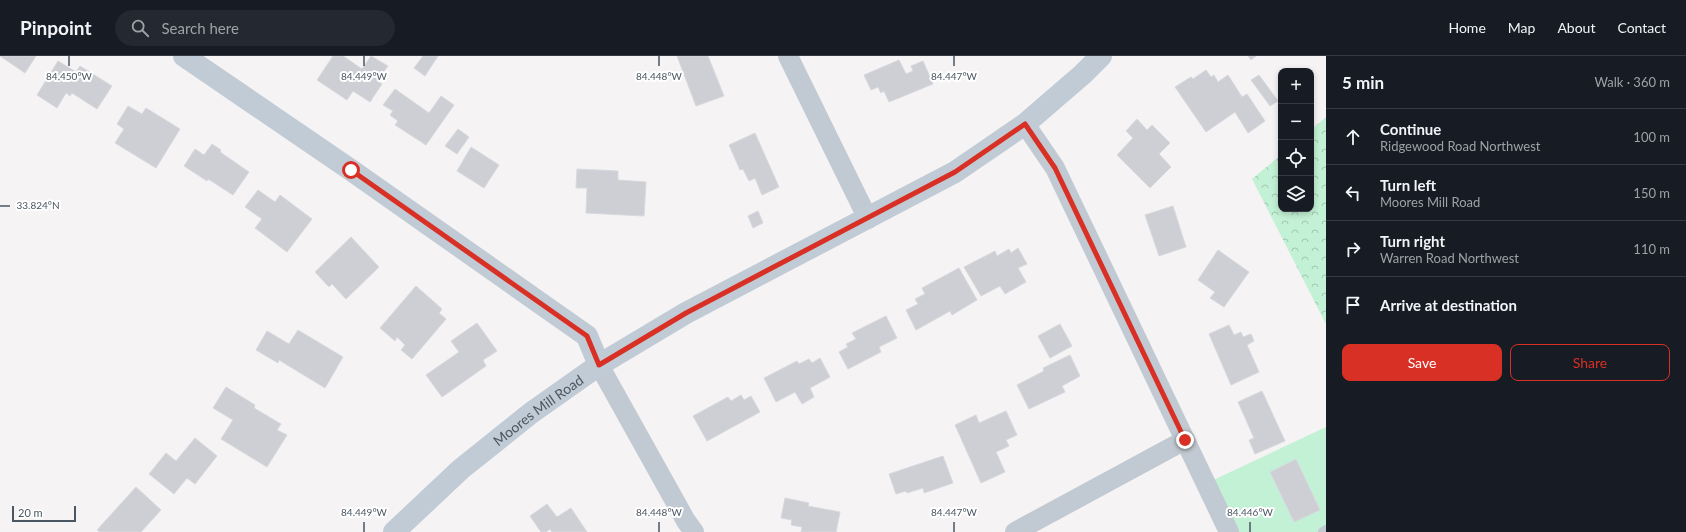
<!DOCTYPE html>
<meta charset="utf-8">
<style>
:root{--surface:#171b24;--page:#242831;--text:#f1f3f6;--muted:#9ea1a6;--line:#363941;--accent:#d93025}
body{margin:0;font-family:Lato,sans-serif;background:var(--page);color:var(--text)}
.controls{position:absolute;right:12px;top:12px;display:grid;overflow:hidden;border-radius:8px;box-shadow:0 2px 6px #0003}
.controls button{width:36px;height:36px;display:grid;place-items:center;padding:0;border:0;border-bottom:1px solid var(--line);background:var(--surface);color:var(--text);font:20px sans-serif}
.scale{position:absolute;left:12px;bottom:10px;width:64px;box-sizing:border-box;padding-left:4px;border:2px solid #4a5661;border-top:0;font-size:11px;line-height:14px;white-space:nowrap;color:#4a5661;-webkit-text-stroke:3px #fff;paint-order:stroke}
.stop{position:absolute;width:12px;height:12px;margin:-9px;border:3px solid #d93025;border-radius:50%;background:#fff}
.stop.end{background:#d93025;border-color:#fff;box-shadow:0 1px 4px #0008}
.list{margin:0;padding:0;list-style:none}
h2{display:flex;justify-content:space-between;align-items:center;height:52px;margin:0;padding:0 16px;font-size:17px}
h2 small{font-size:13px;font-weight:400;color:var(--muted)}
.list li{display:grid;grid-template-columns:26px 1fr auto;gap:12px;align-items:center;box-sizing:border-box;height:56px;padding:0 16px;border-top:1px solid var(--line)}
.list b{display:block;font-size:15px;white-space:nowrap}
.list p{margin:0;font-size:13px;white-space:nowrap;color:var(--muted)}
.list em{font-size:13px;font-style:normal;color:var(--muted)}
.actions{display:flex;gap:8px;padding:12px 16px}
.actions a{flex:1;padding:9px 0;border:1px solid var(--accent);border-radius:8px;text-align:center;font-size:14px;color:var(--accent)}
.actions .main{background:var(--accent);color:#fff}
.icon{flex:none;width:22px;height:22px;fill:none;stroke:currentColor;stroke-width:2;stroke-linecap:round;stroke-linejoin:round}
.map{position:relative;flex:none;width:1326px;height:476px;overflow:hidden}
header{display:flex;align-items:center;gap:24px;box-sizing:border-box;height:56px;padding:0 20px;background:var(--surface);border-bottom:1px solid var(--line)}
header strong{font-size:19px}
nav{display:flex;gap:22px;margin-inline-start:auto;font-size:14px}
.search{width:280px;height:36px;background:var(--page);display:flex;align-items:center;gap:10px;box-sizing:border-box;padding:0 14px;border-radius:22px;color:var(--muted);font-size:15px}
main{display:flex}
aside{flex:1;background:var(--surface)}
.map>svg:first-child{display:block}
.forest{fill:url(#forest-crowns)}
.green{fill:#c3f1d5}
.building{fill:#cdcfd5;stroke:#d7d9de}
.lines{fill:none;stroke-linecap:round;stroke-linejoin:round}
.lane{stroke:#c1cad2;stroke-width:10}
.street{stroke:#c1cad2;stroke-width:20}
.secondary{stroke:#c1cbd6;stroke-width:22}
.route{stroke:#d93025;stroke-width:5}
.ticks{fill:none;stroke:#4a5661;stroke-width:1.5}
.labels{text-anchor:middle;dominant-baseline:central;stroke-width:4;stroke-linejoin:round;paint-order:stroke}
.street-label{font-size:14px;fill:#4a5661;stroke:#fff}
.ticks-label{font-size:10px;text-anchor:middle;fill:#4a5661;stroke:#fff;stroke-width:4;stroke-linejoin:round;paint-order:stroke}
</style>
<header>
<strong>Pinpoint</strong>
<div class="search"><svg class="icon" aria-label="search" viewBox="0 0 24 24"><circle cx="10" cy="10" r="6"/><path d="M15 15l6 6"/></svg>Search here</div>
<nav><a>Home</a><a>Map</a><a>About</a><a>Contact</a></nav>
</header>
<main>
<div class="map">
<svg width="1326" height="476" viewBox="0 0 1326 476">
<defs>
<pattern id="forest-crowns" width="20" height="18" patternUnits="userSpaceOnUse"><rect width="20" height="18" fill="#c3f1d5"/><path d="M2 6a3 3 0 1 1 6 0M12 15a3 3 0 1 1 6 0" fill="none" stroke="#a0c6b0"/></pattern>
</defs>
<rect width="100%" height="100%" fill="#f5f3f3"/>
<path class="forest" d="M1326,61V268L1252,123L1281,99V153H1311V74Z"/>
<path class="green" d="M1326,371V476H1234L1209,426Z"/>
<path class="building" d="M0,0H36L25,17Z
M333,0H343L362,13L371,0L388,10L377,25L382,28L370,46L353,35L347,44L317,24Z
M423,0H438L425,20L414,12Z
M677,0H708L724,40L696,50Z
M1248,0H1256L1251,4Z
M899,4L906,18L913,15L911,10L923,5L933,28L889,46L884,35L881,37L878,31L871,34L864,19Z
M58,5L76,16L80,10L112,30L97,53L72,37L70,40L66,37L57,52L37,39Z
M1206,14L1211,21L1214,19L1218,26L1228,19L1242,41L1247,38L1265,65L1248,77L1235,56L1206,76L1175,31L1191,21L1193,23Z
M1259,19L1278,45L1270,50L1251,24Z
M395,33L429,57L441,40L454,49L426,89L395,69L398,65L390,59L393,55L383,49Z
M128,50L142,58L146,52L180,73L156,112L115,87L124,73L117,68Z
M1137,63L1147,74L1152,69L1170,87L1159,98L1171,111L1150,132L1117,99L1133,82L1126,75Z
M458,73L469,81L457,98L445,90Z
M755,77L779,131L762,139L755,122L749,125L743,113L740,114L729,89Z
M212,88L221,94L220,96L249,116L233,139L208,123L207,125L184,110L195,93L204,99Z
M471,91L499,109L484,132L457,115Z
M577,113L618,115V124L646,126L644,160L586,157L587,132H576Z
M258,134L275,146L280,139L312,163L287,196L255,172L262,163L245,151Z
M1173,150L1186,191L1159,200L1145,159Z
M758,155L763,167L753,172L748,160Z
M351,181L379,211L346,243L332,228L329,231L315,216Z
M1018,192L1027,208L1018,212L1026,226L1005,238L1000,230L981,240L964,211L995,195L997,200L1009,193L1011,197Z
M1218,194L1249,216L1224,251L1210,242L1215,236L1198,224Z
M959,212L977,244L952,259L950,255L916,274L906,254L918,248L915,243L925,238L922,232Z
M416,230L442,253L439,257L446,263L412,303L401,294L405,289L397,281L395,285L380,272Z
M886,260L897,282L879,291L881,296L848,313L839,296L848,291L846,288L856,283L852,277Z
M477,267L497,295L483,304L486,310L442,341L426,319L459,296L451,285Z
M1060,268L1072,290L1050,302L1038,280Z
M1229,269L1234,279L1241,276L1243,281L1251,278L1254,285L1247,289L1259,316L1231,329L1209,278Z
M298,274L343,301L325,332L279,304L278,307L256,294L267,275L289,288Z
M1070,299L1080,320L1062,330L1065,336L1029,353L1017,329L1044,315L1043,312Z
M820,302L830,321L810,332L814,341L802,348L795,336L776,346L764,322L797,305L799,308L809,303L812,307Z
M226,331L255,349L254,352L281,368L277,374L287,379L267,411L221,383L233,364L213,352Z
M1262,335L1285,385L1255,398L1249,384L1254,382L1238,346Z
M741,339L744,344L751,340L760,356L707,385L693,360L728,341L731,345Z
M1006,355L1017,379L1006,384L1009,390L996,396L1005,416L981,427L955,369L976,359L979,367Z
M195,382L217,400L195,428L187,422L174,438L149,418L166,397L176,405Z
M943,400L953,427L924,437L923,432L907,437L906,435L896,438L889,418Z
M1296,403L1320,454L1294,466L1270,416Z
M136,431L161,454L141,476H100L97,474Z
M785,442L809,447L808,450L840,456L836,476H801L802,471L791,469L792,464L781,462Z
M547,448L557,461L571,452L587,476H552L550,473L546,476H541L530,460Z"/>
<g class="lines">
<path class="lane" d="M1323,476L1326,474"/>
<path class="street" d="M788,0L868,163
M1025,68L1055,112L1229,476
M599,309L686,465L694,476
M1015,476L1185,384"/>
<g class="secondary">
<path d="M184,0L351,114L587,280L599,309"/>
<path id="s1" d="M394,476L461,413L531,357L599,309L686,257L955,116L1025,68L1083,18L1101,0"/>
</g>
</g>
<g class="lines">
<path class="route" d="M351,114L587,280L599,309L686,257L955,116L1025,68L1055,112L1185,384"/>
</g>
<path class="ticks" d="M69,0V10M364,0V10M659,0V10M954,0V10M0,150H10M364,466V476M659,466V476M954,466V476M1250,466V476"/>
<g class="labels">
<g class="street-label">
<text stroke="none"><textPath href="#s1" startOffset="189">Moores Mill Road</textPath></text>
</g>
</g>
<g class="ticks-label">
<text x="69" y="24">84.450°W</text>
<text x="364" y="24">84.449°W</text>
<text x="659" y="24">84.448°W</text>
<text x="954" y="24">84.447°W</text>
<text x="38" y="153">33.824°N</text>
<text x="364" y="460">84.449°W</text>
<text x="659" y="460">84.448°W</text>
<text x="954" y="460">84.447°W</text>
<text x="1250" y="460">84.446°W</text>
</g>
</svg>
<div class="controls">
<button>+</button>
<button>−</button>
<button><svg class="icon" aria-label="locate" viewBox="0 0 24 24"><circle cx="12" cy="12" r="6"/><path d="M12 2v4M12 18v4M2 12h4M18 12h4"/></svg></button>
<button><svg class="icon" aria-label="layers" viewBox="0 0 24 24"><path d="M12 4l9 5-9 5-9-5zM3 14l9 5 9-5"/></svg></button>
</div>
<div class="scale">20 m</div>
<div class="stop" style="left:351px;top:114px"></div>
<div class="stop end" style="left:1185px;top:384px"></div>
</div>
<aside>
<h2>5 min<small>Walk · 360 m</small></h2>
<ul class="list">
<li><svg class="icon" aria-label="ahead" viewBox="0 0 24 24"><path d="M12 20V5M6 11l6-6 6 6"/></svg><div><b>Continue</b><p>Ridgewood Road Northwest</p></div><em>100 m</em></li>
<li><svg class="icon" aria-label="left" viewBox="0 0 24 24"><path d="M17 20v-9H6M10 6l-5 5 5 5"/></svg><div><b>Turn left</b><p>Moores Mill Road</p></div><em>150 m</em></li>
<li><svg class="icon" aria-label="right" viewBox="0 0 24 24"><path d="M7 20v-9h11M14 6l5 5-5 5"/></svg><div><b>Turn right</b><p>Warren Road Northwest</p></div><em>110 m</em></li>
<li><svg class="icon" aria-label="arrive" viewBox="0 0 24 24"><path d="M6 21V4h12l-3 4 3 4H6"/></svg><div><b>Arrive at destination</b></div></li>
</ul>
<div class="actions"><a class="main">Save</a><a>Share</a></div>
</aside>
</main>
